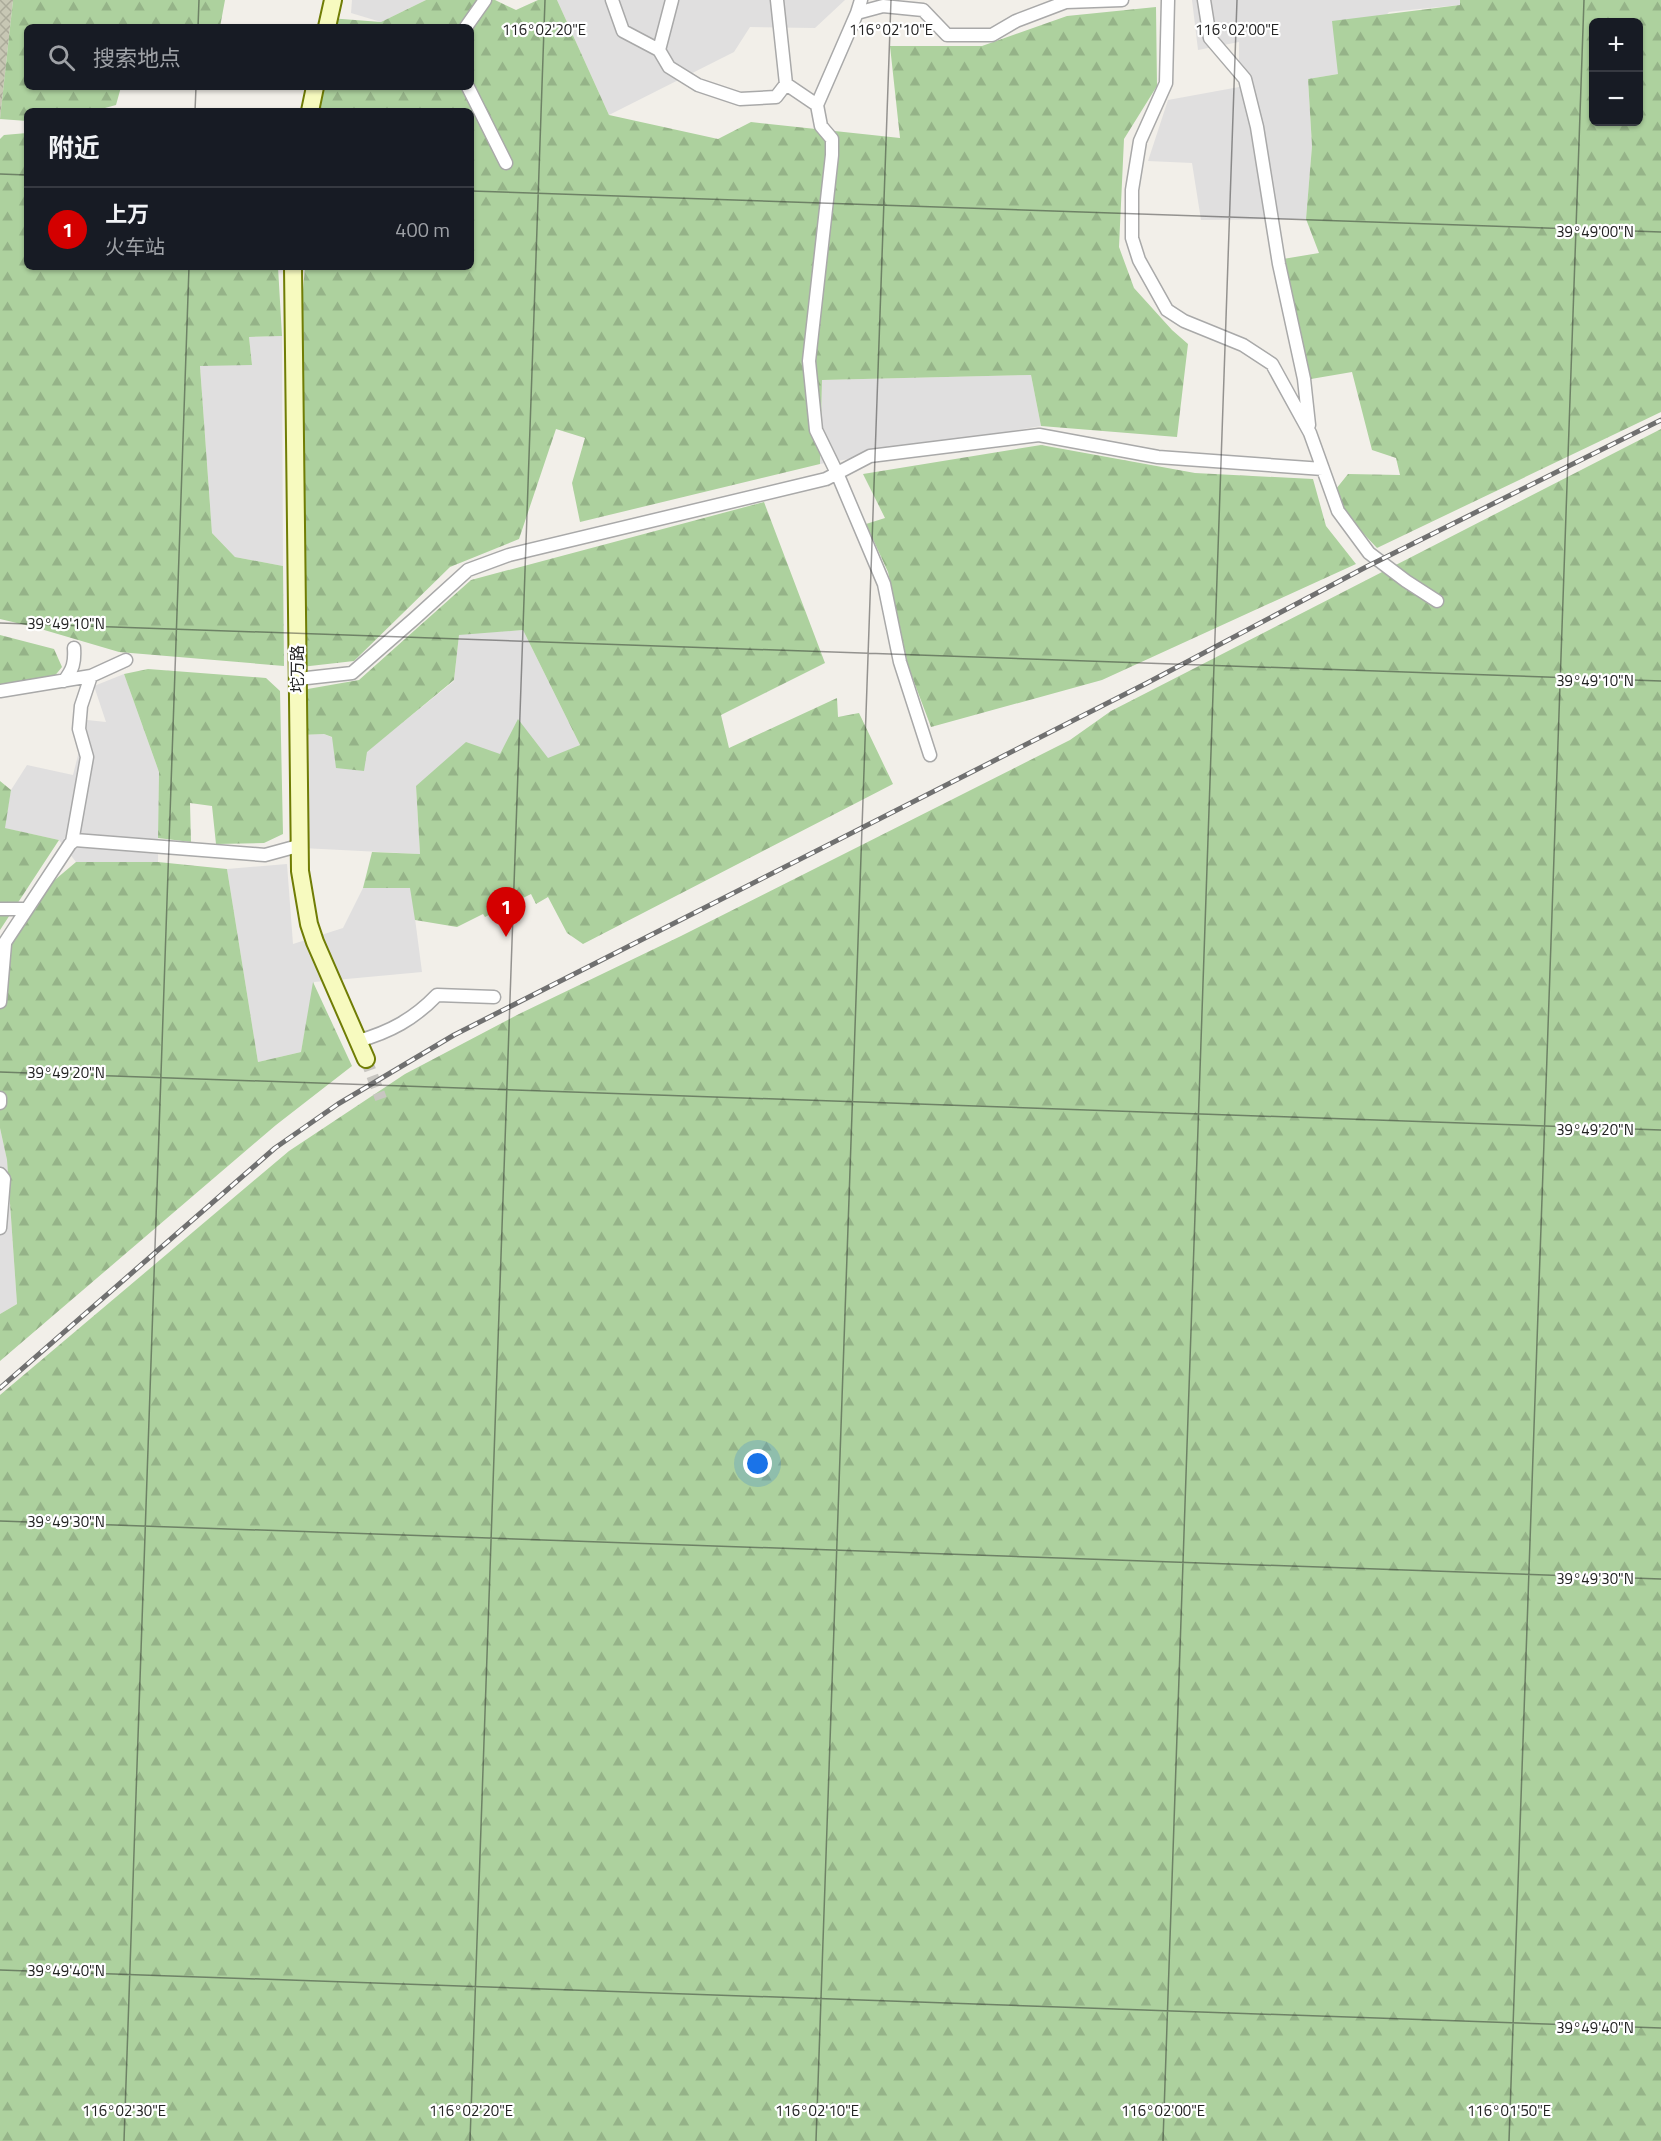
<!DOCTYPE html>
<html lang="zh">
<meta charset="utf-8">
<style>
:root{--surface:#171b24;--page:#20242c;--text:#f1f3f6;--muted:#9ea1a6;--line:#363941;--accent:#d40000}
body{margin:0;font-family:"Titillium Web","Noto Sans SC",sans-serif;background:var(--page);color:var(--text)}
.controls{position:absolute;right:18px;top:18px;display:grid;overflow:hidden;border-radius:9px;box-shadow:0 2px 4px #0004}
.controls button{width:54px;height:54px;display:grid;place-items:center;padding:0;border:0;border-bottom:2px solid var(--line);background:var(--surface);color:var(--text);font:30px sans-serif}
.you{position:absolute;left:758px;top:1464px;width:21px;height:21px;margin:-15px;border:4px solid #fff;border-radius:50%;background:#1a73e8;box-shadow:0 0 0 9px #1a73e833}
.badge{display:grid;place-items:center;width:39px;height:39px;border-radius:50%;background:var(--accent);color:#fff;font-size:20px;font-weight:700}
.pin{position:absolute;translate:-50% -50px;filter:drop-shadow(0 2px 3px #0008)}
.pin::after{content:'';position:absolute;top:32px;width:21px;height:18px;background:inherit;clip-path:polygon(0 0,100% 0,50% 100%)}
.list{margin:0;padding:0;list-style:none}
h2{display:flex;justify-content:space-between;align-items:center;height:78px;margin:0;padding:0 24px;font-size:26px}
h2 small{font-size:20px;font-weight:400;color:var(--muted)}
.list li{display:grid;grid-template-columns:39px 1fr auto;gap:18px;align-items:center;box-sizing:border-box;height:84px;padding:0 24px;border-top:2px solid var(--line)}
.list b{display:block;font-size:22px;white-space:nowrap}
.list p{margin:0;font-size:20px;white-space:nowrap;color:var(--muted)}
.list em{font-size:20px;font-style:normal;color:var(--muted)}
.icon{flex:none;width:33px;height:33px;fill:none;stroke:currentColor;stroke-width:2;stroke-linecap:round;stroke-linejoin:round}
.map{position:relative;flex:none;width:1661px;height:2141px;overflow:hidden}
.search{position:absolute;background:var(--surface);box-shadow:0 2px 4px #0004;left:24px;top:24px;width:450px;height:66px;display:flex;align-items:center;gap:15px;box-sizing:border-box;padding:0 21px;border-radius:9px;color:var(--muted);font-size:22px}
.panel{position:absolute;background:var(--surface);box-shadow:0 2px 4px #0004;left:24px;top:108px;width:450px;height:162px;border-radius:9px}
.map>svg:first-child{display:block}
.residential{fill:#e0dfdf}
.construction{fill:url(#construction-cross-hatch)}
.forest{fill:url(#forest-firs);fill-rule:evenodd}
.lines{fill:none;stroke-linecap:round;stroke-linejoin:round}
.minor-tunnel{stroke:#c8c6c1;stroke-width:12;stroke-dasharray:12 6;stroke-linecap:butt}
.minor-casing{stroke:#a9a9a9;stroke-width:15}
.secondary-casing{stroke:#707d05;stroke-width:20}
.minor{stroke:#fff;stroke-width:12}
.secondary{stroke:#f7fabf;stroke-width:16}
.rail-casing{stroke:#707070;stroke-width:5}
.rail{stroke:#fff;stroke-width:3;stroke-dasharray:9;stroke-linecap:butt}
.ticks{fill:none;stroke:#222;stroke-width:1.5;stroke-opacity:0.45}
.labels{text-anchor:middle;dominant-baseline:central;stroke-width:4.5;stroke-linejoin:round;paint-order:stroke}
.street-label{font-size:16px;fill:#222;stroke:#fff}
.ticks-label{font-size:15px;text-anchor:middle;fill:#222;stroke:#fff;stroke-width:4.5;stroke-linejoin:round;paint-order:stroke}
</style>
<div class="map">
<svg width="1661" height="2141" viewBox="0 0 1661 2141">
<defs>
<pattern id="construction-cross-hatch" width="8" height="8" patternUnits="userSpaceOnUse" patternTransform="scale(1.5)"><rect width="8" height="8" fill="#c7c7b4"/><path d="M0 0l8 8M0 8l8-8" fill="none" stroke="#abab9a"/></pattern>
<pattern id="forest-firs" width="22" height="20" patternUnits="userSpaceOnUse" patternTransform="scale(1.5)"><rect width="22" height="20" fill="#add19e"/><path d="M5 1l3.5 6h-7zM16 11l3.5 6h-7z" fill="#95b388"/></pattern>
</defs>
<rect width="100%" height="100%" fill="#f2efe9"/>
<path class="residential" d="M352,0H426L381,22L351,13Z
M557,0H845L815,28L750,27L734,52L609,115Z
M1192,0H1460V5L1389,12L1338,74L1308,79L1312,146L1306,219L1201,220L1192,163L1148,161L1168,100L1239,87V42L1198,50Z
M282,336L283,566L235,557L212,533L200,365H252L249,337Z
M1031,375L1041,426L820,464L822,380Z
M523,630L580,745L548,759L500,754L416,786L420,854L302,848L300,735L324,734L366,752L454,681L459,634Z
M124,674L159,772L158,862H76L59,840L4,828L11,790L27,765L73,775L87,720L106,722L94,686Z
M287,864L293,944L343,928L363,888H411L422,972L314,982L301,1052L258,1062L227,869Z
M0,1128L7,1160L17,1304L0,1314Z"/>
<path class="construction" d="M0,0H13L0,120Z"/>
<path class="forest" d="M13,0H225L220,27H27V87H121L116,105L94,111H27V121L0,119Z
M426,0H495L516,10L538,0H557L609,115L718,139L751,122L900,138L890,46H982L1067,16L1156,7L1157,86L1124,139L1119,247L1134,288L1172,330L1188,344L1177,437L1041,426L1031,375L822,380L820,464L580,522L572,483L585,438L556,429L519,539L450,567L354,661L301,667V313L305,267H471V111H320L323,87H471V27H329V18L381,22Z
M1460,0H1661V412L1377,548L1348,517L1336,489L1348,474L1400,475L1396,458L1372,450L1352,372L1311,379L1283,259L1319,253L1306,219L1312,146L1308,79L1338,74L1332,21L1460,5ZM1594,22H1638V122H1594Z
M27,133V267H278L282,336L249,337L252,365L200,366L212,533L235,557L283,566L284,666L119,652L34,627L0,619V139L4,135Z
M1661,429V2141H0V1395L289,1151L405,1074L519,1014L681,936L1070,740L1111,711Z
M1041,445L1195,473L1313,479L1326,526L1356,564L1102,680L931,727L908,666L888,572L866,524L885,518L863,474Z
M764,502L825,663L721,715L729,748L837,698L838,717L859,713L893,784L583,944L567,933L548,897L536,904L531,894L485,917L483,914L457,927L415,920L410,888H363L372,852L420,854L416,786L466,742L500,754L518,719L548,758L580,745L523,630L459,635L454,680L367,752L364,771L336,768L332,737L324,734L300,735L302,690L359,680L471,580Z
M0,635L54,649L62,667L53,678L0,685Z
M148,669L266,678L280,691L283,834L264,843L216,844L212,806L190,803L191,842L158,838L159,772L124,674Z
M0,781L11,790L5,828L59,840L0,930Z
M76,862H158L227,869L258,1062L301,1052L313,982L352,1066L276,1125L0,1361V1314L17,1304L7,1160L0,1128V960L50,884Z"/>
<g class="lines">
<path class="minor-tunnel" d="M366,1059L381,1099"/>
<defs>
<path id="minor" d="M612,0L623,31L659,50
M672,0L659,50L669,67L698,85L740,99L776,97L786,84
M777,0L786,84L817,105
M861,0L857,13L817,105L821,126L832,139V155L809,361L816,430L837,473L884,584L900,662L930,755
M1168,0L1166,83L1140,141L1132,190V238L1139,260L1167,310L1184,321L1243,345L1272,364L1310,433L1338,511L1369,553L1406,581L1437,601
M1204,0L1210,38L1245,79L1257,127L1279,264L1304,379L1309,425
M857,13L883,6L923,10L947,35H992L1016,21L1066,2L1122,0
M466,27L485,0
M468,87L506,163
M298,679L352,673L414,619L468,570L509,555L826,479L870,456L1039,435L1158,457L1323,469
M64,681C73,669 75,663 74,648
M0,691L91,676L126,660
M72,842L87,757L79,729L81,706L91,676
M0,909H27
M0,950L70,844L75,840L265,855L298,846
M0,1002L5,944
M358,1041C390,1032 414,1019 437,995L494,997
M0,1098V1103
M0,1174L4,1179L0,1228"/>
<path id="secondary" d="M327,27L333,0
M310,111L315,87
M293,267L300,871L309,924L315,942L366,1059"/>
</defs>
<use href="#minor" class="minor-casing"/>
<use href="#secondary" class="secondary-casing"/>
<use href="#minor" class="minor"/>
<use href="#secondary" class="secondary"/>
<defs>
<path id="rail" d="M0,1388L275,1148L338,1104L454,1035L1147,683L1366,567L1661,420"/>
</defs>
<use href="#rail" class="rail-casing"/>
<use href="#rail" class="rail"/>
</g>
<path class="ticks" d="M198,27L199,0M195,111L196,87M0,174L27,175M471,191L1661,232M0,623L1661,681M0,1072L1661,1130M0,1521L1661,1579M0,1970L1661,2028M124,2141L189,267M470,2141L545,0M816,2141L891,0M1163,2141L1237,0M1509,2141L1584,0"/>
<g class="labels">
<g class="street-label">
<text transform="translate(297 669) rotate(-90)">坨万路</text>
</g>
</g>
<g class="ticks-label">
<text x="544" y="35">116°02'20"E</text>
<text x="891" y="35">116°02'10"E</text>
<text x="1237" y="35">116°02'00"E</text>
<text x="1595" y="237">39°49'00"N</text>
<text x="66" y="629">39°49'10"N</text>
<text x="1595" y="686">39°49'10"N</text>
<text x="66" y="1078">39°49'20"N</text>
<text x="1595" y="1135">39°49'20"N</text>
<text x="66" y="1527">39°49'30"N</text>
<text x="1595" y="1584">39°49'30"N</text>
<text x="66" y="1976">39°49'40"N</text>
<text x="1595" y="2033">39°49'40"N</text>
<text x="124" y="2116">116°02'30"E</text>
<text x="471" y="2116">116°02'20"E</text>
<text x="817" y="2116">116°02'10"E</text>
<text x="1163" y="2116">116°02'00"E</text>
<text x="1509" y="2116">116°01'50"E</text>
</g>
</svg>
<div class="controls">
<button>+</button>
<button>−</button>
</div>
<div class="you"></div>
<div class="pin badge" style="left:506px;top:937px">1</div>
<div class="search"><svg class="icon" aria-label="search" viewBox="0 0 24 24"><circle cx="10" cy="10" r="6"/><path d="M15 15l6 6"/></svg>搜索地点</div>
<section class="panel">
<h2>附近<small></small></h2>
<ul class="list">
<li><span class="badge">1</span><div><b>上万</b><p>火车站</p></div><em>400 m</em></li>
</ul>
</section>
</div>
